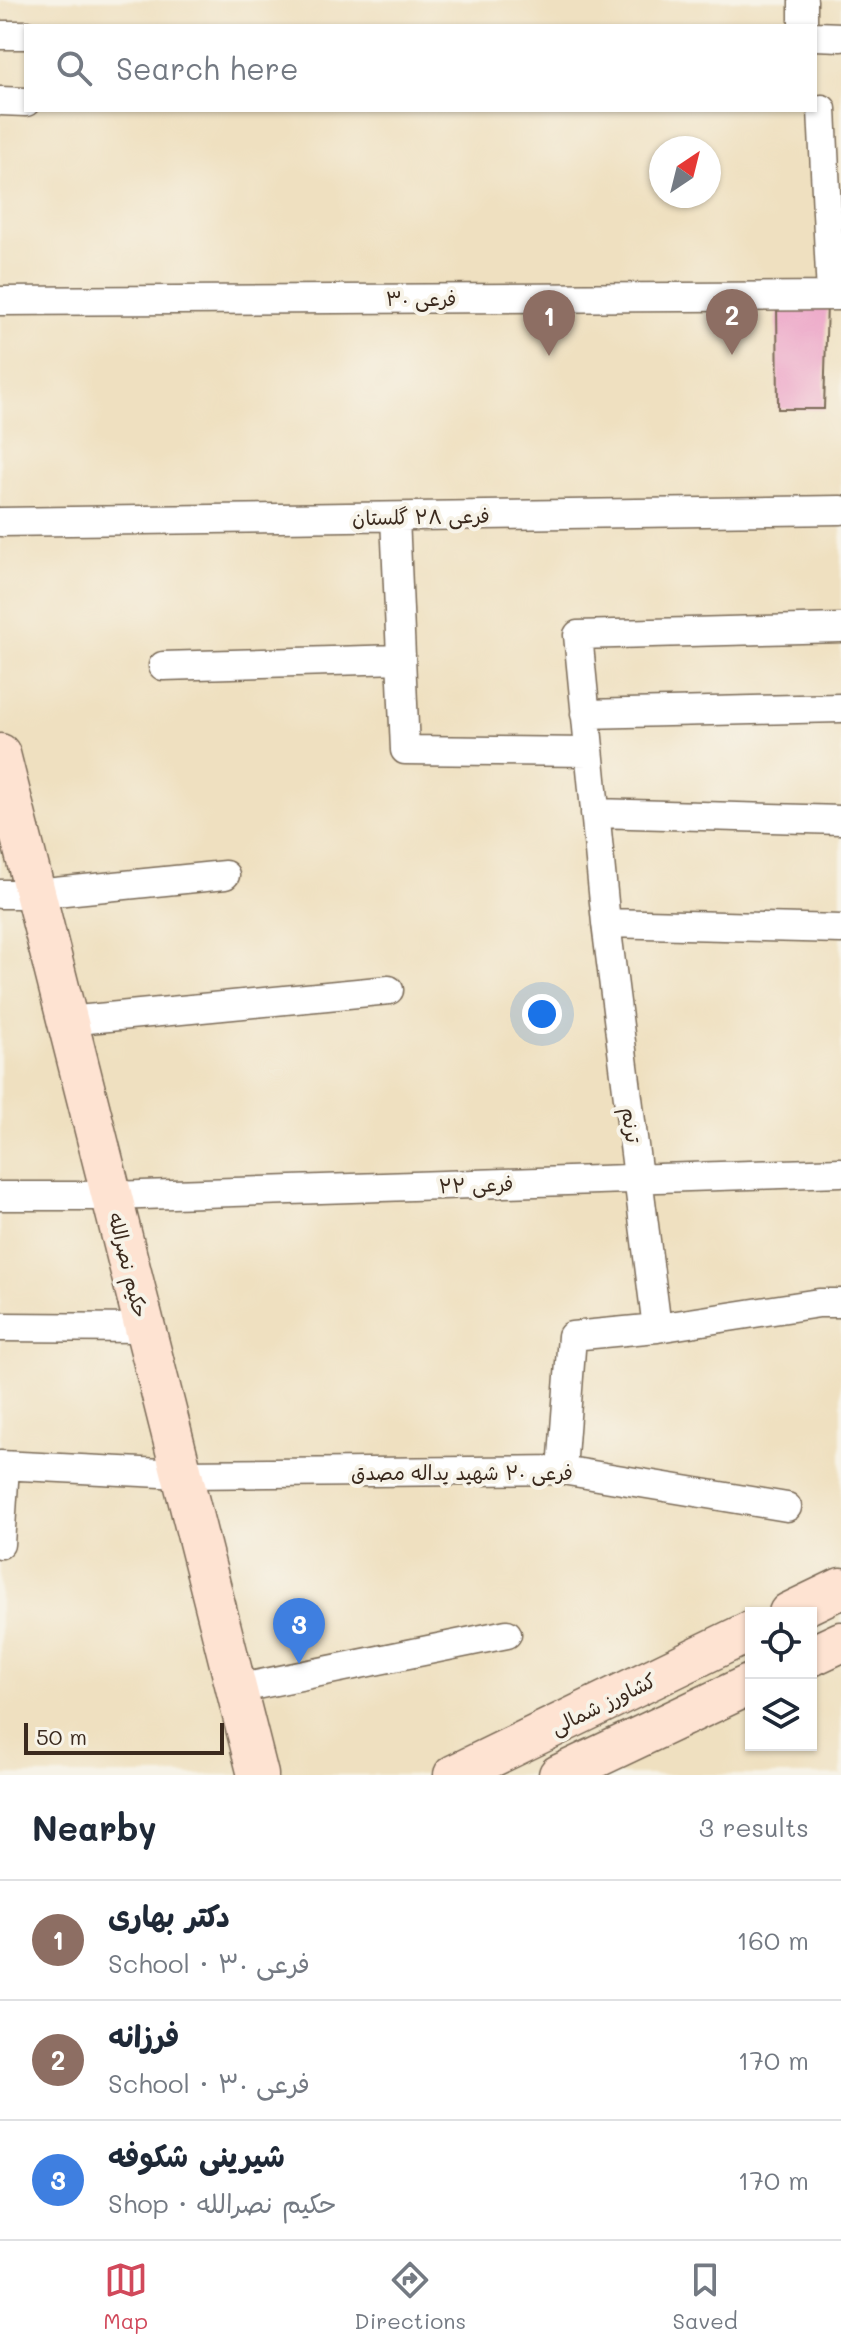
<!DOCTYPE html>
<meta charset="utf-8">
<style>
:root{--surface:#fff;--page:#f2f2f3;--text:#1f2937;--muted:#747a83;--line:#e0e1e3;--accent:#d1495b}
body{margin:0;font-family:Mali,"Playpen Sans Arabic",sans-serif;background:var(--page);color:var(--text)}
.controls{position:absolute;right:24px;bottom:24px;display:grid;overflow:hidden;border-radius:0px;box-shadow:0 2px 6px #0004}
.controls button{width:72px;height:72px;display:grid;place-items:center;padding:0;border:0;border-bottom:2px solid var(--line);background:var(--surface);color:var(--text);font:40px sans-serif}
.compass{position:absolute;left:649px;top:136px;width:72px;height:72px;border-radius:50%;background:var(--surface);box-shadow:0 2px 6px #0004;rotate:35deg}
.scale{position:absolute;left:24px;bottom:20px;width:200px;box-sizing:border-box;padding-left:8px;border:4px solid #3b2a1e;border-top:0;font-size:22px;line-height:28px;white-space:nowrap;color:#3b2a1e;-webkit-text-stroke:6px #f7f3e8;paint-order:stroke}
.you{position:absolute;left:542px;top:1014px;width:28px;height:28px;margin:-20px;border:6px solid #fff;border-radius:50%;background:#1a73e8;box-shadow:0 0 0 12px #1a73e833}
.badge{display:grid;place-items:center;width:52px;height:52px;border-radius:50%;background:var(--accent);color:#fff;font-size:26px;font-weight:700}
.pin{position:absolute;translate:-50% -66px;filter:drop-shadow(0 2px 4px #0008)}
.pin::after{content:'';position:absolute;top:42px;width:28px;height:24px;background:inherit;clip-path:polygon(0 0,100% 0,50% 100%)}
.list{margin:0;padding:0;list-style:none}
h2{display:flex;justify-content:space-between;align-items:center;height:104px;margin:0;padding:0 32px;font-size:34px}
h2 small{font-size:26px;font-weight:400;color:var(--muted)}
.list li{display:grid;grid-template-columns:52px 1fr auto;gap:24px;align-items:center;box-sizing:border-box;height:120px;padding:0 32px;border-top:2px solid var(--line)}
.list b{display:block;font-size:30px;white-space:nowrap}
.list p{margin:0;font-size:26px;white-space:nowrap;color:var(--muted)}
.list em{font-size:26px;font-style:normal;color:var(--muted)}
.icon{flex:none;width:44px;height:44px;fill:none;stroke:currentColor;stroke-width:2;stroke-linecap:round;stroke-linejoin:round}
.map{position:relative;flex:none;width:841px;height:1775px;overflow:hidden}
.search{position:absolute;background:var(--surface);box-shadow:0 2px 6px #0004;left:24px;right:24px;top:24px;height:88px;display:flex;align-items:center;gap:20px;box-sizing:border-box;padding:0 28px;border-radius:0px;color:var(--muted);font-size:30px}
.sheet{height:464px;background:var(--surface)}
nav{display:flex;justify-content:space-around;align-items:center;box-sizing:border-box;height:112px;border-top:2px solid var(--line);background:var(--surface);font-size:22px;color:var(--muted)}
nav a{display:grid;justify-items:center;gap:4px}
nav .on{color:var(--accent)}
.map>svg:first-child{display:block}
.building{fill:#eca1c6}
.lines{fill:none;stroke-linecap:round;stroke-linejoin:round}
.street-casing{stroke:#7a6a57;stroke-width:31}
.secondary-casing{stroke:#7a6a57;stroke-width:43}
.street{stroke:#fff;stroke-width:28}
.secondary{stroke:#fee3d2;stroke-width:40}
.labels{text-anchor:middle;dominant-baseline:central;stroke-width:8;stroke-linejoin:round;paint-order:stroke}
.street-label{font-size:20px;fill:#3b2a1e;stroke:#f7f3e8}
</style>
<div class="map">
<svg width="841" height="1775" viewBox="0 0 841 1775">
<rect width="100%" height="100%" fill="#f7f3e8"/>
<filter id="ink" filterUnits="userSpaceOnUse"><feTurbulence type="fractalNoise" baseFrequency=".0125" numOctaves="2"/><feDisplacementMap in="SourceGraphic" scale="16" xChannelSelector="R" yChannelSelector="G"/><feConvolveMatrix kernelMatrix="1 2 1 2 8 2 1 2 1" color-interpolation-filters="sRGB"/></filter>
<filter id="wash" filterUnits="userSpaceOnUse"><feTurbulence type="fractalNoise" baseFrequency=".006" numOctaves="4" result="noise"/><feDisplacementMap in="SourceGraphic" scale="32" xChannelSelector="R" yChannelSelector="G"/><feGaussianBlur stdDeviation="1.8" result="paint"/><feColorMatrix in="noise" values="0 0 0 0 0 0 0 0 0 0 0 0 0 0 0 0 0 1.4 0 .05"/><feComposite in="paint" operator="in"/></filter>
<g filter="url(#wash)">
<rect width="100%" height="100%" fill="#efe0c0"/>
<g id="blocks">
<path class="building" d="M777,302H827L824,409H778Z"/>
</g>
</g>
<g filter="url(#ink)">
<use href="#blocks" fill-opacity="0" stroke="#7a6a57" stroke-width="2"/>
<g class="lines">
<defs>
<path id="street" d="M803,26V0
M0,35H26
M815,36L841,37
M0,101L26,102
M822,109L831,296
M0,301L841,296
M395,517L405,750L589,752
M0,522L841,510
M163,666L401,659
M585,714L841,708
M595,813L841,820
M0,894H35L225,875
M606,923L841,929
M67,1021L389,990
M0,1196H111L841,1172
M0,1327L145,1328
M657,1328L606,923L578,635L841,628
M0,1465L182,1474L562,1470L787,1507
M562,1470L572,1336L657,1328L819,1303H841
M0,1544L5,1466
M236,1689L507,1634"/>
<path id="secondary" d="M0,754L258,1775
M789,1613L841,1588
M811,1656L841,1642
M454,1775L751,1631
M559,1775L751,1684"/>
</defs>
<use href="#street" class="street-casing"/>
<use href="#secondary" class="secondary-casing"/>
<use href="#street" class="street"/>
<use href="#secondary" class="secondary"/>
</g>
</g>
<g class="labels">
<g class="street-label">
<text x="421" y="298">فرعی ۳۰</text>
<text transform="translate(421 516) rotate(-1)">فرعی ۲۸ گلستان</text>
<text transform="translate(632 1125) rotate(83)">ترنم</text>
<text transform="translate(476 1184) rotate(-2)">فرعی ۲۲</text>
<text transform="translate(129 1265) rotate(76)">حکیم نصرالله</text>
<text x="462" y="1472">فرعی ۲۰ شهید یداله مصدق</text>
<text transform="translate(603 1703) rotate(-26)">کشاورز شمالی</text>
</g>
</g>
</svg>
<div class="controls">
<button><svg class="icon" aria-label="locate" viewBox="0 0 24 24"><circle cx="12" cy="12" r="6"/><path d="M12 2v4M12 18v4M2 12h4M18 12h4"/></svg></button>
<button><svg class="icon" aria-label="layers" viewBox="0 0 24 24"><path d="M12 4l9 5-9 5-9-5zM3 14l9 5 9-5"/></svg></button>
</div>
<svg class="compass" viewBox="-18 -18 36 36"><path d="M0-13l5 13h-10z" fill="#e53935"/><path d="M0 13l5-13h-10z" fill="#747a83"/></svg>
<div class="scale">50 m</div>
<div class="you"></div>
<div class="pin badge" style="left:549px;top:356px;background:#8d6e63">1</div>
<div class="pin badge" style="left:732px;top:355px;background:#8d6e63">2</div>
<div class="pin badge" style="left:299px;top:1664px;background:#3f7fe0">3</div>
<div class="search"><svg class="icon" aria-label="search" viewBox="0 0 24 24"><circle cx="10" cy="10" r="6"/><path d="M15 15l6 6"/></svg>Search here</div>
</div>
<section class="sheet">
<h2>Nearby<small>3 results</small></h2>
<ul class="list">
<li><span class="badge" style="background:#8d6e63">1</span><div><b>دکتر بهاری</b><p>School · فرعی ۳۰</p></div><em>160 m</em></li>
<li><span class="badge" style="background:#8d6e63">2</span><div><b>فرزانه</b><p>School · فرعی ۳۰</p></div><em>170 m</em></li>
<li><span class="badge" style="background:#3f7fe0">3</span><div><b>شیرینی شکوفه</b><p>Shop · حکیم نصرالله</p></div><em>170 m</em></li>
</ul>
</section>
<nav>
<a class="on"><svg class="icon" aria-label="map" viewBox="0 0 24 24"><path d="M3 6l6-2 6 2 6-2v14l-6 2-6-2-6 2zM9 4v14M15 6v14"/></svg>Map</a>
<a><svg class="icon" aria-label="directions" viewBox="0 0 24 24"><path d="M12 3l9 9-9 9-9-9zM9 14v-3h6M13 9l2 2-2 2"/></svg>Directions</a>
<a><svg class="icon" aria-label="saved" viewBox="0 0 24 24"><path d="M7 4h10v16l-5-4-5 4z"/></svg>Saved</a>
</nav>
